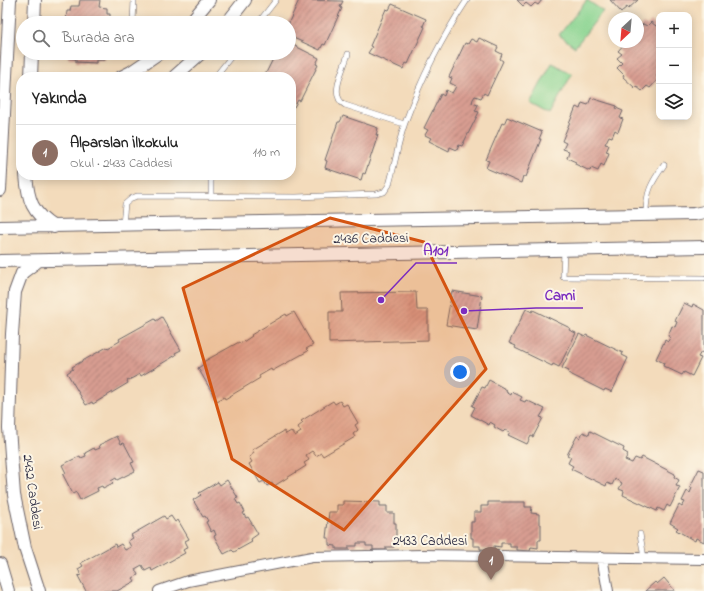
<!DOCTYPE html>
<html lang="tr">
<meta charset="utf-8">
<style>
:root{--surface:#fff;--page:#f6f6f6;--text:#222;--muted:#767676;--line:#e0e0e0;--accent:#111827}
body{margin:0;font-family:"Indie Flower",sans-serif;background:var(--page);color:var(--text)}
.controls{position:absolute;right:12px;top:12px;display:grid;overflow:hidden;border-radius:8px;box-shadow:0 2px 10px #0003}
.controls button{width:36px;height:36px;display:grid;place-items:center;padding:0;border:0;border-bottom:1px solid var(--line);background:var(--surface);color:var(--text);font:20px sans-serif}
.compass{position:absolute;left:608px;top:12px;width:36px;height:36px;border-radius:50%;background:var(--surface);box-shadow:0 2px 10px #0003;rotate:206deg}
.you{position:absolute;left:460px;top:372px;width:14px;height:14px;margin:-10px;border:3px solid #fff;border-radius:50%;background:#1a73e8;box-shadow:0 0 0 6px #1a73e833}
.badge{display:grid;place-items:center;width:26px;height:26px;border-radius:50%;background:var(--accent);color:#fff;font-size:13px;font-weight:700}
.pin{position:absolute;translate:-50% -33px;filter:drop-shadow(0 1px 2px #0008)}
.pin::after{content:'';position:absolute;top:21px;width:14px;height:12px;background:inherit;clip-path:polygon(0 0,100% 0,50% 100%)}
.list{margin:0;padding:0;list-style:none}
h2{display:flex;justify-content:space-between;align-items:center;height:52px;margin:0;padding:0 16px;font-size:17px}
h2 small{font-size:13px;font-weight:400;color:var(--muted)}
.list li{display:grid;grid-template-columns:26px 1fr auto;gap:12px;align-items:center;box-sizing:border-box;height:56px;padding:0 16px;border-top:1px solid var(--line)}
.list b{display:block;font-size:15px;white-space:nowrap}
.list p{margin:0;font-size:13px;white-space:nowrap;color:var(--muted)}
.list em{font-size:13px;font-style:normal;color:var(--muted)}
.icon{flex:none;width:22px;height:22px;fill:none;stroke:currentColor;stroke-width:2;stroke-linecap:round;stroke-linejoin:round}
.map{position:relative;flex:none;width:704px;height:591px;overflow:hidden}
.search{position:absolute;background:var(--surface);box-shadow:0 2px 10px #0003;left:16px;top:16px;width:280px;height:44px;display:flex;align-items:center;gap:10px;box-sizing:border-box;padding:0 14px;border-radius:22px;color:var(--muted);font-size:15px}
.panel{position:absolute;background:var(--surface);box-shadow:0 2px 10px #0003;left:16px;top:72px;width:280px;height:108px;border-radius:16px}
.map>svg:first-child{display:block}
.pitch{fill:#8ad491;stroke:#567b66}
.building{fill:url(#building-hatch)}
.lines{fill:none;stroke-linecap:round;stroke-linejoin:round}
.service-casing{stroke:#6b6368;stroke-width:6}
.minor-casing{stroke:#6b6368;stroke-width:12}
.tertiary-casing{stroke:#6b6368;stroke-width:14}
.service{stroke:#fff;stroke-width:5}
.minor{stroke:#fff;stroke-width:10}
.tertiary{stroke:#fff;stroke-width:12}
.marked{fill:#d45411;fill-opacity:0.2;stroke:#d45411;stroke-width:3;stroke-linejoin:round}
.labels{text-anchor:middle;dominant-baseline:central;stroke-width:4;stroke-linejoin:round;paint-order:stroke}
.street-label{font-size:14px;fill:#22223b;stroke:#fcf5e5}
.leader{fill:none;stroke:#7b2cbf;stroke-width:1.5}
.callout-dot{fill:#7b2cbf;stroke:#fcf5e5;stroke-width:1.5}
.callout-label{font-size:15px;text-anchor:middle;font-weight:bold;fill:#7b2cbf;stroke:#fcf5e5;stroke-width:4;stroke-linejoin:round;paint-order:stroke}
</style>
<div class="map">
<svg width="704" height="591" viewBox="0 0 704 591">
<defs>
<pattern id="building-hatch" width="6" height="6" patternUnits="userSpaceOnUse"><rect width="6" height="6" fill="#d89d91"/><path d="M-1 1l2-2M0 6l6-6M5 7l2-2" fill="none" stroke="#af8078"/></pattern>
</defs>
<rect width="100%" height="100%" fill="#fcf5e5"/>
<filter id="ink" filterUnits="userSpaceOnUse"><feTurbulence type="fractalNoise" baseFrequency=".025" numOctaves="2"/><feDisplacementMap in="SourceGraphic" scale="8" xChannelSelector="R" yChannelSelector="G"/><feConvolveMatrix kernelMatrix="1 2 1 2 8 2 1 2 1" color-interpolation-filters="sRGB"/></filter>
<filter id="wash" filterUnits="userSpaceOnUse"><feTurbulence type="fractalNoise" baseFrequency=".012" numOctaves="4" result="noise"/><feDisplacementMap in="SourceGraphic" scale="16" xChannelSelector="R" yChannelSelector="G"/><feGaussianBlur stdDeviation="0.9" result="paint"/><feColorMatrix in="noise" values="0 0 0 0 0 0 0 0 0 0 0 0 0 0 0 0 0 1.4 0 .05"/><feComposite in="paint" operator="in"/></filter>
<g filter="url(#wash)">
<rect width="100%" height="100%" fill="#f3dbbb"/>
<path class="pitch" d="M587,0L603,11L575,47L559,35Z
M552,63L572,74L550,114L530,103Z"/>
<g id="blocks">
<path class="building" d="M80,0H100L99,7L107,8V14H110V23H66L67,11H70L71,6H79Z
M299,0L343,1L340,7L342,8L325,45L323,44L320,50L289,36V22Z
M517,0H542L538,5L535,3L531,7L526,3L523,6Z
M610,0H638L628,9L627,7L621,12Z
M392,4L426,19L423,26L425,27L408,64L406,63L403,69L368,53L372,47L370,46L386,9L389,10Z
M651,22L656,26L659,23V73L656,76L659,78L650,88L647,86L642,91L636,86L635,88L623,77L624,75L617,68L622,63L617,58L622,54L618,51L626,42H638V29L643,24L647,26Z
M479,38L498,47L496,51L502,54L500,59L503,61L487,95L484,93L481,98L475,96L473,99L472,103L478,105L475,111L479,112L462,146L459,145L457,150L450,147L449,151L429,141L431,138L425,135L428,130L424,128L441,94L444,96L446,90L452,93L454,90L456,86L450,83L452,78L449,77L465,43L468,44L471,39L477,42Z
M289,43L319,58L316,64L318,65L300,101L298,100L294,107L291,105V77H264L276,53H289Z
M68,53H108V55H105V60H96V63L76,62V59L68,58Z
M591,98L617,106L616,108L623,111L620,118L623,119L618,132L615,130L612,137L609,136L605,144L609,145L606,152L609,153L604,166L601,164L598,171L591,168L590,171L575,164L576,162L567,158L569,151L563,149L566,143L562,141L576,107L580,109L582,103L588,105Z
M343,116L378,128L376,135H378L365,174L363,173L361,180L325,168L327,161L325,160L338,122H340Z
M507,117L542,132L539,139H541L526,177L523,176L521,183L486,168L489,161L486,160L502,123L504,124Z
M452,291L482,296L477,330L446,325Z
M416,292L417,310H428V340L329,343V312H342L341,293Z
M684,303L692,307L693,304L704,310V352L703,353L701,352L698,357L701,358L692,376L684,372L682,375L663,366L664,363L656,359L665,340L668,342L670,337L668,336L672,326L675,327L677,322L675,321Z
M526,309L532,312L533,310L570,328L569,330L576,333L559,367L553,364L552,366L515,348L516,346L509,343Z
M294,312L313,345L306,349L308,351L272,371L271,369L259,376L260,378L225,399L224,397L217,401L198,368L204,364L203,362L239,342L240,344L252,336L251,335L286,314L287,316Z
M162,317L181,350L175,353L176,355L141,376L140,374L127,381L128,383L93,404L92,402L86,405L67,373L73,369L72,367L107,347L108,348L120,341L119,339L155,319L156,321Z
M579,334L585,337L586,335L623,353L622,355L628,358L612,392L605,389L604,391L568,373L569,371L562,368Z
M489,380L507,390L506,392L511,395L512,392L522,397L520,400L525,402L526,400L545,409L540,417L543,418L533,437L531,436L527,444L508,435L510,432L505,430L503,432L494,427L495,425L490,422L489,425L471,415L475,407L472,406L482,387L485,388Z
M333,401L335,404L340,401L343,406L347,404L358,423L355,425L358,430L353,434L355,437L323,456L321,453L316,456L312,451L306,455L309,460L304,463L306,466L274,486L272,483L267,486L264,481L260,483L249,464L252,462L249,457L254,453L252,450L284,431L286,434L291,431L295,436L301,432L298,427L303,423L301,421Z
M590,431L624,448L623,451L628,454L625,460L632,463L635,458L640,460L642,457L675,474L674,477L679,480L676,486L680,487L670,507L667,505L664,511L658,508L657,511L623,495L624,491L619,489L622,483L615,479L612,485L607,483L606,486L571,469L573,466L568,463L571,457L567,455L577,436L580,438L583,432L589,435Z
M117,436L121,444L124,443L134,462L131,463L135,471L117,480L116,478L111,481L113,483L103,488L102,486L97,488L98,491L80,500L76,492L73,494L63,475L66,473L62,465L80,456L81,458L86,456L85,453L94,448L95,450L100,448L99,445Z
M699,469L704,471V542L696,538L695,541L676,530L678,528L670,523L679,505L682,507L685,502L682,501L687,491L690,493L692,488L690,487Z
M227,480L238,498L235,499L238,504L240,503L245,512L243,513L246,518L248,517L258,534L251,539L252,542L234,552L232,550L224,554L214,536L216,535L214,530L211,532L206,522L208,521L205,516L203,517L193,500L201,495L199,493L218,482L220,485Z
M343,501L380,502V506H387V513H394V523H396V539H394V547H386V550H373V546H366V543H357V546H349V549H336V546L329,545V538H326L329,512H337V505H343Z
M488,502H525V507H532L531,513L539,514V524H541V540H538V548L531,547L530,551L517,550V547H510V543H501V547L494,546V550L480,549V546H473V538H471V522H474V512H481V506H488Z
M164,516L166,519L171,516L175,522L178,520L189,539L185,541L188,547L183,550L185,553L152,571L151,568L145,571L142,565L135,569L138,575L133,578L135,581L117,591H86L78,576L81,575L78,569L83,566L81,563L115,544L116,547L121,544L125,550L131,547L128,541L133,538L131,535Z
M664,578L675,591H645L655,582L657,584Z"/>
</g>
</g>
<g filter="url(#ink)">
<use href="#blocks" fill-opacity="0" stroke="#6b6368" stroke-width="1"/>
<g class="lines">
<defs>
<path id="service" d="M133,23L134,0
M258,23L276,0
M348,54C344,69 328,96 345,105L404,124
M215,77L234,53
M211,175V197
M646,214C646,192 651,183 664,165
M123,224L125,204L132,198L137,196L296,197L376,194L384,192L389,185C395,165 398,142 405,123C421,79 441,39 467,0
M564,250L563,277L704,278
M640,534L644,558"/>
<path id="minor" d="M602,557L608,591
M159,591L188,581L312,557L423,555L704,559"/>
<path id="tertiary" d="M34,23L35,0
M190,23L209,0
M227,23L245,0
M31,77L32,53
M121,77L131,72L159,53
M174,77L201,53
M26,175C28,200 32,213 54,227
M0,190L10,0
M0,227L694,214L704,212
M0,261L704,247
M38,261L22,273L15,292L12,334L9,428L14,495L25,548L39,591
M0,564L8,591"/>
</defs>
<use href="#service" class="service-casing"/>
<use href="#minor" class="minor-casing"/>
<use href="#tertiary" class="tertiary-casing"/>
<use href="#service" class="service"/>
<use href="#minor" class="minor"/>
<use href="#tertiary" class="tertiary"/>
</g>
</g>
<path class="marked" d="M330,218L424,242L486,369L344,530L232,459L183,288Z"/>
<g class="labels">
<g class="street-label">
<text transform="translate(371 239) rotate(-1)">2436 Caddesi</text>
<text transform="translate(32 492) rotate(82)">2432 Caddesi</text>
<text x="430" y="541">2433 Caddesi</text>
</g>
</g>
<path class="leader" d="M381 300L416 263H457M464 311L536 308H583"/>
<g class="callout-dot">
<circle cx="381" cy="300" r="4"/>
<circle cx="464" cy="311" r="4"/>
</g>
<g class="callout-label">
<text x="436" y="255">A101</text>
<text x="560" y="300">Cami</text>
</g>
</svg>
<div class="controls">
<button>+</button>
<button>−</button>
<button><svg class="icon" aria-label="layers" viewBox="0 0 24 24"><path d="M12 4l9 5-9 5-9-5zM3 14l9 5 9-5"/></svg></button>
</div>
<svg class="compass" viewBox="-18 -18 36 36"><path d="M0-13l5 13h-10z" fill="#e53935"/><path d="M0 13l5-13h-10z" fill="#767676"/></svg>
<div class="you"></div>
<div class="pin badge" style="left:491px;top:580px;background:#8d6e63">1</div>
<div class="search"><svg class="icon" aria-label="search" viewBox="0 0 24 24"><circle cx="10" cy="10" r="6"/><path d="M15 15l6 6"/></svg>Burada ara</div>
<section class="panel">
<h2>Yakında<small></small></h2>
<ul class="list">
<li><span class="badge" style="background:#8d6e63">1</span><div><b>Alparslan İlkokulu</b><p>Okul · 2433 Caddesi</p></div><em>110 m</em></li>
</ul>
</section>
</div>
